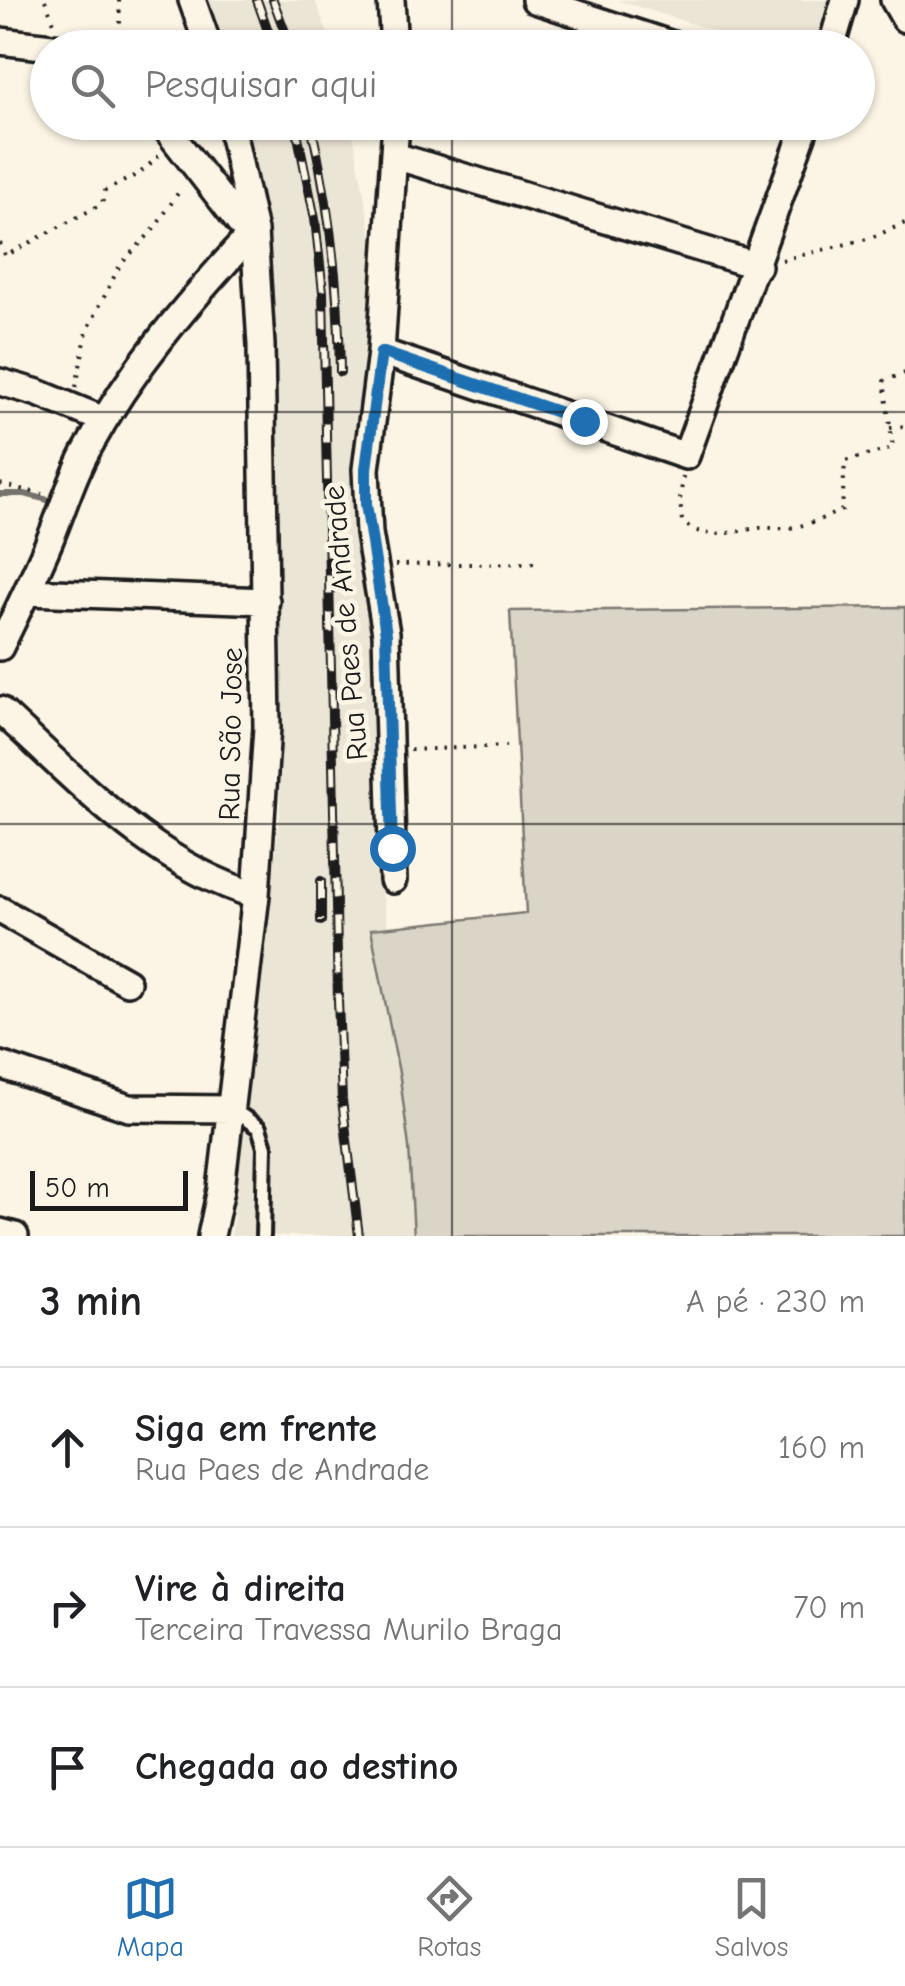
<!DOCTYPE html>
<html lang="pt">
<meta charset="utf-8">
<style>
:root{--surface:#fff;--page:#f6f6f6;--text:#202124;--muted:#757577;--line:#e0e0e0;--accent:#1f6fb2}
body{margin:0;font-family:"Comic Neue",sans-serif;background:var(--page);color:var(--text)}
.scale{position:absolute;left:30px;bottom:25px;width:158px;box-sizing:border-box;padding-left:10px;border:5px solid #1c1c1c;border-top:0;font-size:28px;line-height:35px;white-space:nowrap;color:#1c1c1c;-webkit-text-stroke:8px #fcf5e5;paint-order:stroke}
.stop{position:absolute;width:30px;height:30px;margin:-22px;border:8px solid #1f6fb2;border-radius:50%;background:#fff}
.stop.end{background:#1f6fb2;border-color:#fff;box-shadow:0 2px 10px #0008}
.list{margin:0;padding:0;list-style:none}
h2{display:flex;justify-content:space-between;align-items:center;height:130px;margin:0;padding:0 40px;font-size:42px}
h2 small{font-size:32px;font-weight:400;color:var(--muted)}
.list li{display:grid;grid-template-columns:65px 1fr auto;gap:30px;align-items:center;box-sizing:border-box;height:160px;padding:0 40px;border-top:2px solid var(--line)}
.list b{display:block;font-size:38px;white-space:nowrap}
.list p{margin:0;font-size:32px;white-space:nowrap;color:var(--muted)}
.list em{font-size:32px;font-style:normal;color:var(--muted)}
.icon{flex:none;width:55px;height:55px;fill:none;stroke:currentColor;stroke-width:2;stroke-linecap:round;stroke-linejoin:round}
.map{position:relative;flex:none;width:905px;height:1236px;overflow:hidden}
.search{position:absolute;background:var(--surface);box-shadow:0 2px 8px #0004;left:30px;right:30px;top:30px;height:110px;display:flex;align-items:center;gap:25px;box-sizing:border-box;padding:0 35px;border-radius:55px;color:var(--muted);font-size:38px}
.sheet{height:610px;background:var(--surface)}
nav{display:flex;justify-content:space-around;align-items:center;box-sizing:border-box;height:140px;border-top:2px solid var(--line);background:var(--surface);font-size:28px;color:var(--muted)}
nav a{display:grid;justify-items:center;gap:5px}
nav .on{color:var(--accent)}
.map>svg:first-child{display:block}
.built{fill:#ebe5d6}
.green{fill:#dbd5c8;stroke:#7c7872;stroke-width:2.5}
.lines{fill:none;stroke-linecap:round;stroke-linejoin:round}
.stream{stroke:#75726c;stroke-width:6}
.lane-casing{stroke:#1c1c1c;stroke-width:20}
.street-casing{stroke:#1c1c1c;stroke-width:32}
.path{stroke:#1c1c1c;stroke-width:4;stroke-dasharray:2.5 8;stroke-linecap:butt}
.lane{stroke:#fcf5e5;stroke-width:12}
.street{stroke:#fcf5e5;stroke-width:25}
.rail-casing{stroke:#1c1c1c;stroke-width:10}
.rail{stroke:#fcf5e5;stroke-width:6;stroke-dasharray:19;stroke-linecap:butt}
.route{stroke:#1f6fb2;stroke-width:12}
.grid{fill:none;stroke:#1c1c1c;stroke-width:2.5;stroke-opacity:0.55}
.labels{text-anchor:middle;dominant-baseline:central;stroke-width:9;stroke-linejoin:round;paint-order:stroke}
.street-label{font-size:30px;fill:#1c1c1c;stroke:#fcf5e5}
</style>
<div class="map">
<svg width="905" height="1236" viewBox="0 0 905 1236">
<rect width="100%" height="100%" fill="#fcf5e5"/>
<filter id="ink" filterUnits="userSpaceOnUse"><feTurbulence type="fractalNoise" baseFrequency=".01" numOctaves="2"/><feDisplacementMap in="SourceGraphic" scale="20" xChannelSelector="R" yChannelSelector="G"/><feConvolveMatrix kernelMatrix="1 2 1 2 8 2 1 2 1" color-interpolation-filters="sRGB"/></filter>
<g filter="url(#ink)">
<path class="built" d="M209,0H315L333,47H224Z
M617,0H832L813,47L768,48Z
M247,123H351L379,276L356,543L371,597L383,898L426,1156L430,1236H231L280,813L273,338L266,243Z"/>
<path class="green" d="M905,607V1236H414L409,1147L400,1078L371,929L526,913L510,611Z"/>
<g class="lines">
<path class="stream" d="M0,494H25L48,500"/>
<defs>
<path id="lane" d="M232,1109L259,1128L265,1147L263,1236"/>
<path id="street" d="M192,0L209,48
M391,0L394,48
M535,0L682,48
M894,0L905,19
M0,41L60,48
M831,48L845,0
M161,122L249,235
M395,156L758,266
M381,352L686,456L807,122
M0,382L38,393L104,420
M28,592L266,601
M0,647C17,612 34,578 49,542C62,512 71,479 87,450C132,367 190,300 254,231
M0,710C77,780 154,866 256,895
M393,880L386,633L369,533L366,469L381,352L396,122
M0,910L127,982
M0,1065L129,1108L231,1109
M0,1232L15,1236
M211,1236L221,1189L256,895L267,727L261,345L254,231L230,122"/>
</defs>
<use href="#lane" class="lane-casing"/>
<use href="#street" class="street-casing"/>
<path class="path" d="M45,0L55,25
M119,0L121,48
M0,243L5,256L102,204L105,191L140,173L160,155
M782,260L871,238L905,223
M76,387L87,331L120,265L155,228L182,187
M890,428L905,426
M683,476L680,500L682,521C703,542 731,532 757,528C768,527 778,529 789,528C808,525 824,518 842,510L845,461L893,448L884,381L905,373
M0,484L42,494
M395,565L535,563
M410,750L506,746"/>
<use href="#lane" class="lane"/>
<use href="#street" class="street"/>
<defs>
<path id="rail" d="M257,0L274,48
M273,0L291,48
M295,122L315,219L323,292L338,1000L342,1100L359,1236
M313,134C331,214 339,291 340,372
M321,881V921"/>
</defs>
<use href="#rail" class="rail-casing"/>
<use href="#rail" class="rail"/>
</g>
</g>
<g class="lines" filter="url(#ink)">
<path class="route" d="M392,848L386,634L366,504V469L381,352L584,421"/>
</g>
<path class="grid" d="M452,0V48M452,122V1236M0,412H905M0,824H905"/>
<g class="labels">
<g class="street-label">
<text transform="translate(346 623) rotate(-95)">Rua Paes de Andrade</text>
<text transform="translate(231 734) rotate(-89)">Rua São Jose</text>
</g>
</g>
</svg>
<div class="scale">50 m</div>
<div class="stop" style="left:392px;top:848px"></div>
<div class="stop end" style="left:584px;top:421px"></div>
<div class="search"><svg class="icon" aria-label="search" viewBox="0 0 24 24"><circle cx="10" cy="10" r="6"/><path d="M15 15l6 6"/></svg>Pesquisar aqui</div>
</div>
<section class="sheet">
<h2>3 min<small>A pé · 230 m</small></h2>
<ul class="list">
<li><svg class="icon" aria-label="ahead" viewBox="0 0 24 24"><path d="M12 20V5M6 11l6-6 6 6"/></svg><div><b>Siga em frente</b><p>Rua Paes de Andrade</p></div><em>160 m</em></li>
<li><svg class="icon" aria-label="right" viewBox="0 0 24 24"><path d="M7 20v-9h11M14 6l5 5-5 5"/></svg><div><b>Vire à direita</b><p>Terceira Travessa Murilo Braga</p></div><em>70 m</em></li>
<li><svg class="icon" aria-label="arrive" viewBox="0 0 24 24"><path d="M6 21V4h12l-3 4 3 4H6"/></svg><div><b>Chegada ao destino</b></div></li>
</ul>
</section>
<nav>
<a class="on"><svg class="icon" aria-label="map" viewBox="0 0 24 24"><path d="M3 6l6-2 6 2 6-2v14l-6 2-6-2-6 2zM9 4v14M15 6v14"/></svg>Mapa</a>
<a><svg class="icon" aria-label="directions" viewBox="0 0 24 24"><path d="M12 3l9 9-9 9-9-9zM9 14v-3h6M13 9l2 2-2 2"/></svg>Rotas</a>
<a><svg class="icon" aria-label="saved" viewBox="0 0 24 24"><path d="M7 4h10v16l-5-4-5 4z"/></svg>Salvos</a>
</nav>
